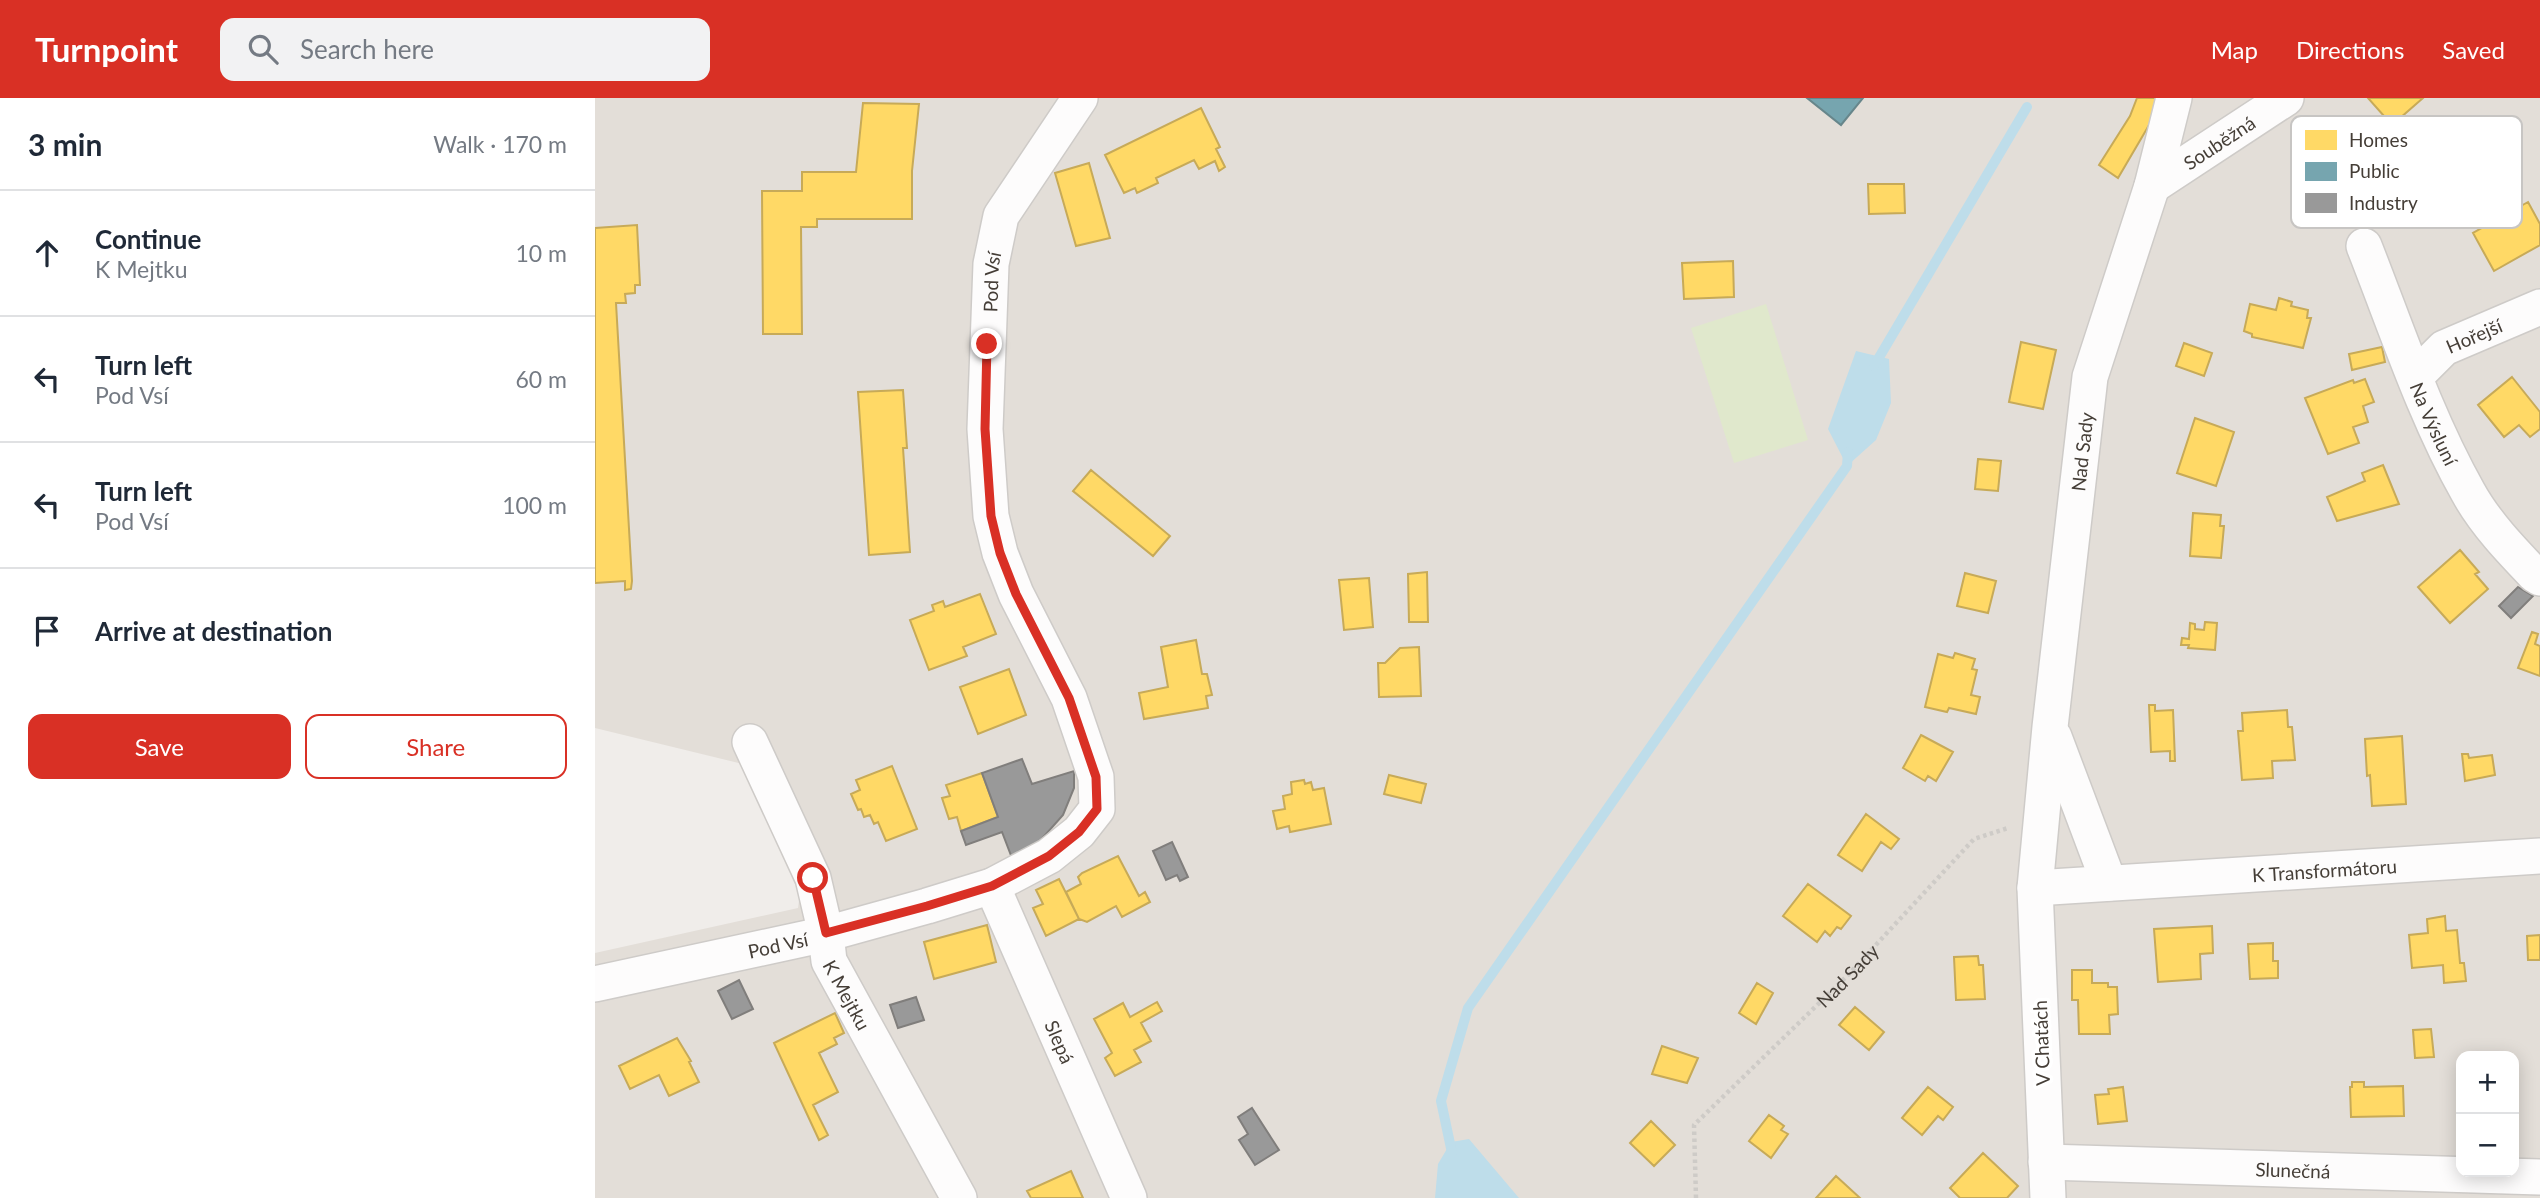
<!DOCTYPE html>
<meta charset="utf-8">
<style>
:root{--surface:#fff;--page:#f2f2f3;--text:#1f2937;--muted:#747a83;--line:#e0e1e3;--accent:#d93025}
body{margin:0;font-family:Lato,sans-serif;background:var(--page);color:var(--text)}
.controls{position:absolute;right:21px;bottom:21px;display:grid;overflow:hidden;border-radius:14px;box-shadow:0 4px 18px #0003}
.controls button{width:63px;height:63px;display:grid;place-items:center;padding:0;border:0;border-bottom:2px solid var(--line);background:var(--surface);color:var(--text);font:35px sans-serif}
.stop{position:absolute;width:21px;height:21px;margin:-16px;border:5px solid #d93025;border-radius:50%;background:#fff}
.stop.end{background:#d93025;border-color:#fff;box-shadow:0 2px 7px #0008}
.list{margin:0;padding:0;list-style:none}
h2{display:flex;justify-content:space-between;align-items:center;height:91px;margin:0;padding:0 28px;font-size:30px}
h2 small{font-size:23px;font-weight:400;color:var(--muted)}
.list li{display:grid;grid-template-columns:46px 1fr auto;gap:21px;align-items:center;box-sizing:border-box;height:126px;padding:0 28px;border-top:2px solid var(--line)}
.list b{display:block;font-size:26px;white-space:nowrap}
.list p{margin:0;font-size:23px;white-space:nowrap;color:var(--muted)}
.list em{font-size:23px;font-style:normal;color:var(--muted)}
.actions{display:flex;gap:14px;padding:21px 28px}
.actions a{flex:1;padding:16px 0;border:2px solid var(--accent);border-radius:14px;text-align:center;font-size:24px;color:var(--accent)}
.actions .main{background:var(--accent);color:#fff}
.icon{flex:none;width:38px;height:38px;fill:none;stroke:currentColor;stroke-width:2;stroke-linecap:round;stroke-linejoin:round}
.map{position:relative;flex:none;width:1945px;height:1100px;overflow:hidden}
header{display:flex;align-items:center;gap:42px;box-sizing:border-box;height:98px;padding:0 35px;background:var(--accent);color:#fff}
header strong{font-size:33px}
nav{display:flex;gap:38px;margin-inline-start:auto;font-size:24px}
.search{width:490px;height:63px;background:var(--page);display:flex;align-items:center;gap:18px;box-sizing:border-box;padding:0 24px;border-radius:14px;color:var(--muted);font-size:26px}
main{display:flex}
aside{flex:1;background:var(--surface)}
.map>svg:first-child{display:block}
.residential{fill:#e3ded8;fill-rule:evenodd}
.green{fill:#e0e8cc}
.water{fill:#beddea}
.homes{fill:#ffd966;stroke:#c7aa58;stroke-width:2}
.public{fill:#76a5af;stroke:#67868b;stroke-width:2}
.industry{fill:#999;stroke:#807e7c;stroke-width:2}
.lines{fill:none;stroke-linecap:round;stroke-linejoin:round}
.stream{stroke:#beddea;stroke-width:10}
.minor-casing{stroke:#cecbc8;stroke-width:38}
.path{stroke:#cecbc7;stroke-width:4.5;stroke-dasharray:3.5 3.5;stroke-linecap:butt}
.minor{stroke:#fdfcfc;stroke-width:35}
.route{stroke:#d93025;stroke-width:9}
.labels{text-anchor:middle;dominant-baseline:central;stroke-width:7;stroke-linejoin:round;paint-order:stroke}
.street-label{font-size:19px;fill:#453e37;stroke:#fff}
.key{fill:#fff;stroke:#c7c5c3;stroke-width:2}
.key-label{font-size:19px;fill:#453e37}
</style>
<header>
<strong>Turnpoint</strong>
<div class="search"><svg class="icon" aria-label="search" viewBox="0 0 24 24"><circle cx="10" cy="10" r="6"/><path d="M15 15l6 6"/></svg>Search here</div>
<nav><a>Map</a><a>Directions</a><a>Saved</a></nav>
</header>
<main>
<aside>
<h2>3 min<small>Walk · 170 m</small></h2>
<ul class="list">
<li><svg class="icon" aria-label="ahead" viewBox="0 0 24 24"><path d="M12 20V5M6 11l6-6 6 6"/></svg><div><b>Continue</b><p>K Mejtku</p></div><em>10 m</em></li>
<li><svg class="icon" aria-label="left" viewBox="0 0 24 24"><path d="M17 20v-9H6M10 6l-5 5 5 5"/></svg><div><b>Turn left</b><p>Pod Vsí</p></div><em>60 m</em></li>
<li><svg class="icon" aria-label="left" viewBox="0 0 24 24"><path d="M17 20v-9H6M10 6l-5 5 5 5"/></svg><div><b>Turn left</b><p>Pod Vsí</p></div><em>100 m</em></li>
<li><svg class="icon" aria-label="arrive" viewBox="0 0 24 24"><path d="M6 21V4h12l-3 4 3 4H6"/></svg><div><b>Arrive at destination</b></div></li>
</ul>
<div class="actions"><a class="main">Save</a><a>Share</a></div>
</aside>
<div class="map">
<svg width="1945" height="1100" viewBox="0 0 1945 1100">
<rect width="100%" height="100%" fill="#f0edea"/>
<path class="residential" d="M0,0H1945V1100H0V855L203,810L207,781L160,669L0,630ZM1866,958H1919V1074H1866Z"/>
<path class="green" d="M1171,206L1213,342L1139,365L1096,230Z"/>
<path class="water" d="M1261,253L1294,261L1296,305L1281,342L1252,368L1233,331Z
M874,1041L924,1100H840L843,1066L856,1044Z"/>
<path class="homes" d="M1542,0H1565L1557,22L1523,80L1504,67L1535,18Z
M1773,0H1828L1797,27Z
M268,5L324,6L317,73V121H222V129H206L207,236H168L167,93H207V74H261Z
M606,10L625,49L621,51L630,69L624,73L620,63L604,71L599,62L561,80L563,85L542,95L540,90L529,95L510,57Z
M494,65L515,140L481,148L460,75Z
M1273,86H1309L1310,115L1274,116Z
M1933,104L1945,126V147L1899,173L1878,135Z
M42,127L45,187H40V195L30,196L31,205H21L37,483L36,491L30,492V483L0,485V130Z
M1138,163L1139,199L1089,201L1087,165Z
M1684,200L1697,204L1696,208L1713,212L1712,220H1716L1708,250L1657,239V236L1649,233L1655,206L1681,212Z
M1426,244L1461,252L1448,311L1414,304Z
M1589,245L1617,255L1609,278L1581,268Z
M1787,249L1790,264L1757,272L1754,256Z
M1917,279L1945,314V331L1935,339L1924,327L1909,339L1883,307Z
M1770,281L1779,304L1768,308L1773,324L1758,329L1764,345L1733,356L1710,300L1758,282L1759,285Z
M308,292L312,350H308L315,454L274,457L263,294Z
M1600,320L1639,334L1621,388L1582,375Z
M1383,361L1406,363L1403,393L1380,391Z
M1788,367L1804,406L1742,423L1732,399L1770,383L1767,375Z
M496,372L575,438L558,458L478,393Z
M1598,415L1626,417L1625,428H1629L1626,460L1595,458Z
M1865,452L1884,474L1880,476L1893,491L1855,525L1823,489Z
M832,474L833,524H814L813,476Z
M1370,475L1401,483L1393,515L1362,508Z
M774,480L778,529L749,532L744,482Z
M385,496L401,536L368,549L372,558L334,572L315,522L339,513L337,507L348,503L350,509Z
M1610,524L1622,525L1620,552L1593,550L1594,547H1586L1587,540L1594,541L1595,525L1600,526V531L1609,532Z
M1937,534L1943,536L1940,546L1945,548V578L1923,570Z
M601,542L607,576H612L617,597L611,598L613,610L549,621L544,595L573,589L566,549Z
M824,549L826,598L784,599L783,565H790L805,550Z
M1360,555L1380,561L1377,571L1382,572L1376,597L1385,599L1381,616L1354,610L1352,614L1330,609L1343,556L1358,560Z
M414,571L431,617L383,636L365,589Z
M1554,607H1560V613L1578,612L1580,663H1575V653L1556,654Z
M1692,612L1693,629H1697L1700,662L1677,663L1678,680L1647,682L1643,633H1648L1647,615Z
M1326,637L1358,654L1341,683L1333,678L1330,683L1308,670Z
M1807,638L1811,706L1777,708L1775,677L1772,678L1770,641Z
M1867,656H1873L1874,660L1897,657L1900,677L1870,683Z
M297,668L322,731L291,743L283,724L279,726L275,717L269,719L266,711L263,712L256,696L265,692L261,682Z
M387,675L403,719L366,733L362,719L354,721L347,700L355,698L351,687Z
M794,677L831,686L826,705L789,696Z
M709,682L710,686L716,684L718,692L729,690L736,726L695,734L694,728L682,731L678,713L690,711L688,698L697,696L696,684Z
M1271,716L1304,741L1296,751L1286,744L1267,773L1243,757Z
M523,758L544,798L550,794L555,804L527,819L521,808L492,824L484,821L471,794L486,786L483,779L487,775Z
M464,781L484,821L451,838L438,810L448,806L441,792Z
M1213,786L1256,818L1246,831L1242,829L1235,838L1230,833L1222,844L1188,818Z
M1850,818L1851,833L1862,832L1865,865H1869L1871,883L1849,885L1848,867L1817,870L1814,837L1833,835L1832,821Z
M392,827L401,864L339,881L329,844Z
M1617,828L1618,855L1605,856L1606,881L1563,884L1559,831Z
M1945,837V862H1933L1932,838Z
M1678,845V863H1683V880L1655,881L1653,846Z
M1383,858L1384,867H1388L1390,901L1361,902L1359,859Z
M1477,872H1497V885H1513V889H1522L1523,916L1514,917L1515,936H1484L1483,902H1477Z
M1162,885L1178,895L1161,926L1144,915Z
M562,904L567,913L546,925L556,943L539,952L546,964L520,978L510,960L517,955L499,921L528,905L535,919Z
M1260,909L1289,934L1274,952L1244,927Z
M240,915L249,935L239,940L242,946L224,955L243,994L218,1007L233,1037L224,1042L179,945Z
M1836,931L1839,959L1820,960L1818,932Z
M82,940L96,963L94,964L104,984L74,998L64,977L35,991L24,968Z
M1067,948L1103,960L1092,985L1057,976Z
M1757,984H1769V989L1808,988L1809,1018L1756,1019L1755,989H1757Z
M1333,989L1358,1009L1348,1022L1343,1018L1327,1037L1307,1020Z
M1528,989L1532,1023L1503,1026L1500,997L1514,996L1513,991Z
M1174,1017L1189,1028L1186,1032L1193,1036L1176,1060L1154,1043Z
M1056,1023L1080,1047L1059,1068L1035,1045Z
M1388,1055L1423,1088L1412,1100H1365L1355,1090Z
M476,1073L488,1100H436L432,1093Z
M1241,1078L1265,1100H1221Z"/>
<path class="public" d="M1212,0H1268L1246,27Z"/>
<path class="industry" d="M1923,489L1938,498L1916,520L1904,508Z
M427,661L437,686L479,673V690L468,717L444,744L417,760L407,734L371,747L366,733L403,719L387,675Z
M577,744L593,779L585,783L582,777L571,782L558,753Z
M144,882L158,911L137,921L123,893Z
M321,899L329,922L303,930L295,907Z
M657,1010L684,1052L660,1067L644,1042L653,1036L643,1019Z"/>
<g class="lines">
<path class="stream" d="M1279,268L1432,9
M857,1055L846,1003L873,910L1252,368L1253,354"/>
<defs>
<g id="minor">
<path id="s2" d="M1557,88L1691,0"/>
<path id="s3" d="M1769,148C1801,229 1830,318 1873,394C1890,425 1916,452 1940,477L1945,480"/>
<path id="s4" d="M1821,278L1849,250L1945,209"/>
<path d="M1459,639L1514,785"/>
<path id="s5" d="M155,644L218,780L231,836L234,863L364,1100"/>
<path id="s6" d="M397,788L534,1100"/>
<path id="s7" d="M1440,790L1945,758"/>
<path id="s8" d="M0,886L231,836L332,808L397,788L454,758L484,734L502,711L501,679L474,600L421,496L405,455L396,418L390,331L396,166L406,118L485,0"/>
<path id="s9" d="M1451,1064L1945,1079"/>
<path id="s10" d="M1453,1100L1440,790L1455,629L1495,279L1557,88L1579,0"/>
</g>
</defs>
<use href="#minor" class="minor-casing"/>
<path class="path" id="s1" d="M1101,1100L1099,1027L1253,877L1379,741L1413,730"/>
<use href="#minor" class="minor"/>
</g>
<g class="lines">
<path class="route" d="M218,780L231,835L332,808L397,788L454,758L484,734L502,711L501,679L474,600L421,496L405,455L396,418L390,331L392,246"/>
</g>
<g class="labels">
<g class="street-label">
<text stroke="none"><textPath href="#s2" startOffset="80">Souběžná</textPath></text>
<text stroke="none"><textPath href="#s8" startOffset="1090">Pod Vsí</textPath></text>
<text stroke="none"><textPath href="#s4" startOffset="72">Hořejší</textPath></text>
<text stroke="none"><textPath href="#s3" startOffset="191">Na Výsluní</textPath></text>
<text stroke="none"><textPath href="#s10" startOffset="749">Nad Sady</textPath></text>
<text stroke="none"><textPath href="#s7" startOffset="290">K Transformátoru</textPath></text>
<text stroke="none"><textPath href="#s8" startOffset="187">Pod Vsí</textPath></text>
<text stroke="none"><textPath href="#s1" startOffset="287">Nad Sady</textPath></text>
<text stroke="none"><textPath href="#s5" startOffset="273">K Mejtku</textPath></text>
<text stroke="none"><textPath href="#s6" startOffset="170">Slepá</textPath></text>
<text transform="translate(1446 945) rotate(-92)">V Chatách</text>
<text stroke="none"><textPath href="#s9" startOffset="247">Slunečná</textPath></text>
</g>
</g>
<rect x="1696" y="18" width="231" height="112" rx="10" class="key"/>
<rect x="1710" y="32" width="32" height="20" fill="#ffd966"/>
<rect x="1710" y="64" width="32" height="19" fill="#76a5af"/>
<rect x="1710" y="95" width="32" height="20" fill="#999"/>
<g class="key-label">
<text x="1754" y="49">Homes</text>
<text x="1754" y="80">Public</text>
<text x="1754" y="112">Industry</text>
</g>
</svg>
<div class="controls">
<button>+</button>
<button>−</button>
</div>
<div class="stop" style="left:218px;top:780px"></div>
<div class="stop end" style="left:392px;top:246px"></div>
</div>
</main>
